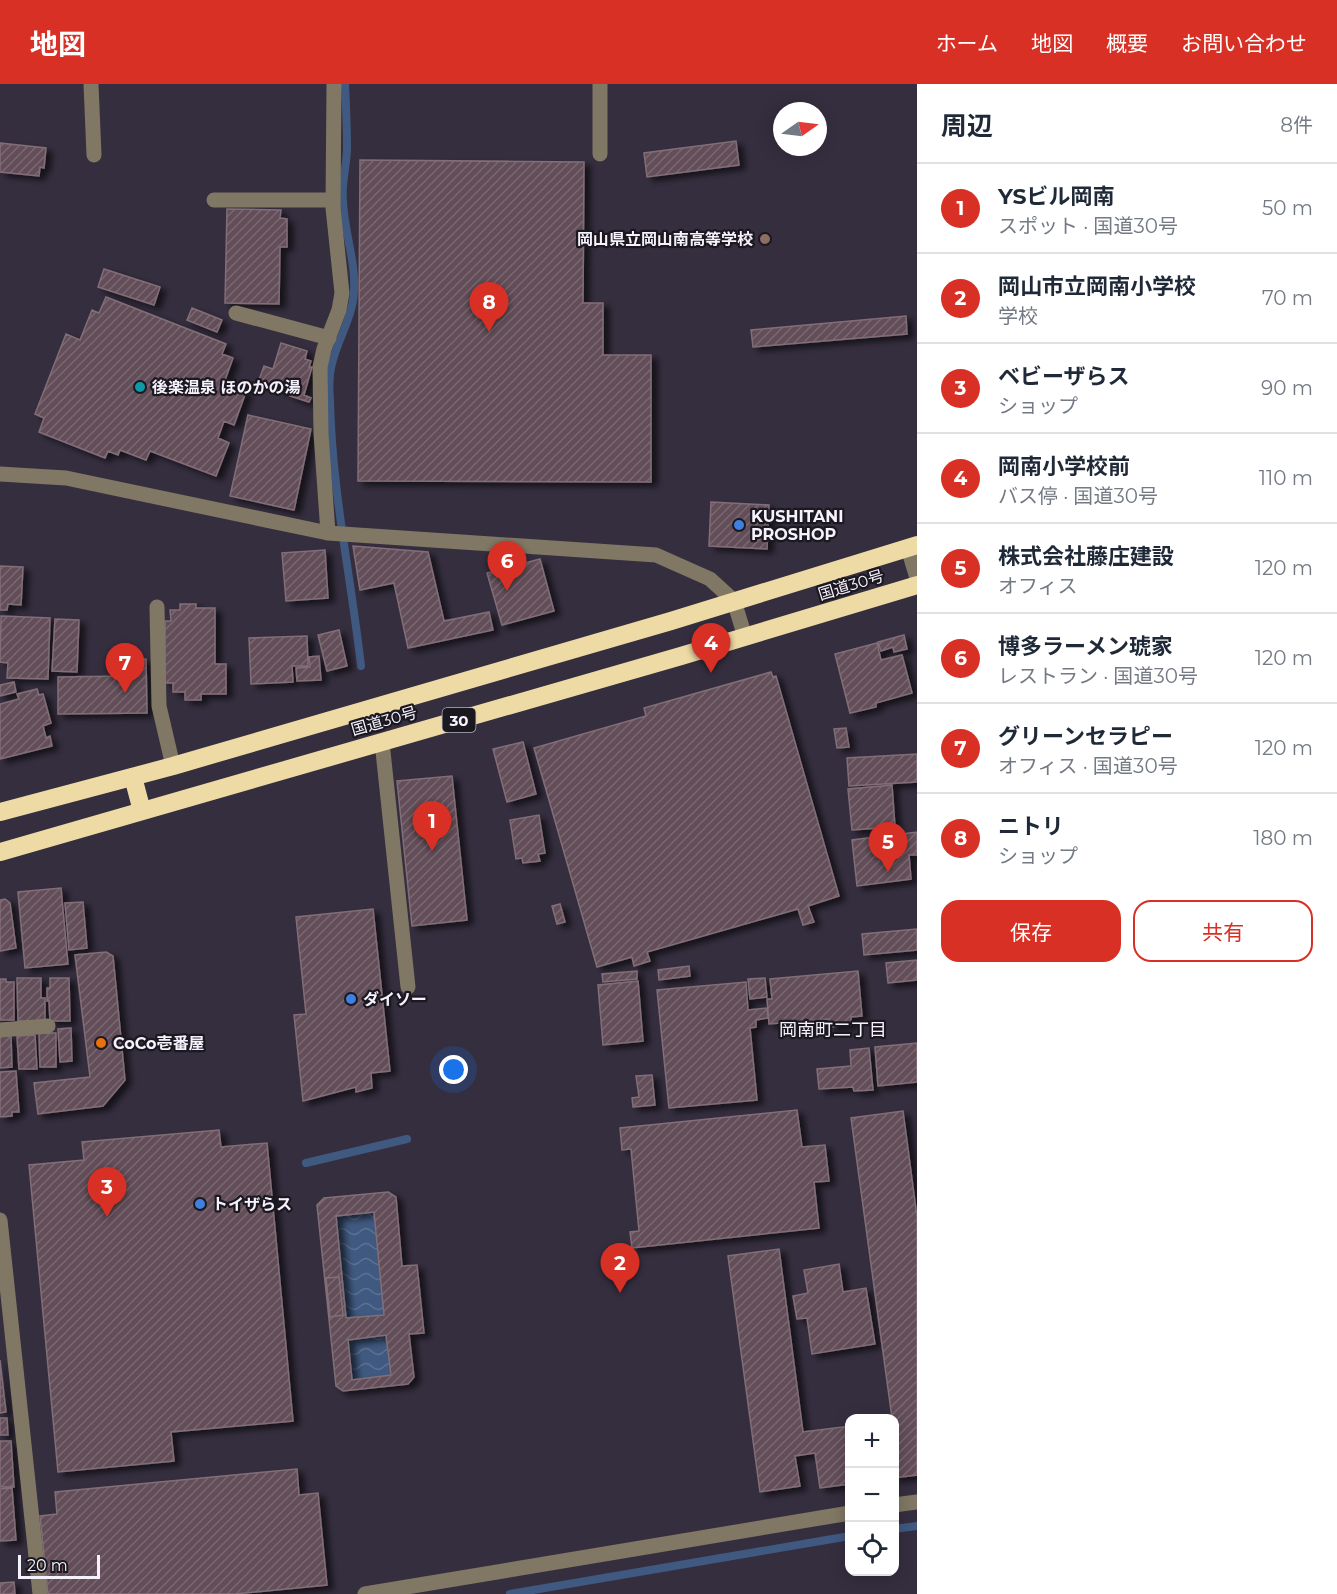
<!DOCTYPE html>
<html lang="ja">
<meta charset="utf-8">
<style>
:root{--surface:#fff;--page:#f6f6f7;--text:#1f2937;--muted:#747a83;--line:#e0e1e3;--accent:#d93025}
body{margin:0;font-family:Montserrat,"Noto Sans JP",sans-serif;background:var(--page);color:var(--text)}
.controls{position:absolute;right:18px;bottom:18px;display:grid;overflow:hidden;border-radius:12px;box-shadow:0 3px 15px #0003}
.controls button{width:54px;height:54px;display:grid;place-items:center;padding:0;border:0;border-bottom:2px solid var(--line);background:var(--surface);color:var(--text);font:30px sans-serif}
.compass{position:absolute;left:773px;top:18px;width:54px;height:54px;border-radius:50%;background:var(--surface);box-shadow:0 3px 15px #0003;rotate:76deg}
.scale{position:absolute;left:18px;bottom:15px;width:82px;box-sizing:border-box;padding-left:6px;border:3px solid #f6f2fd;border-top:0;font-size:16px;line-height:21px;white-space:nowrap;color:#f6f2fd;-webkit-text-stroke:4px #1b1820;paint-order:stroke}
.you{position:absolute;left:454px;top:986px;width:21px;height:21px;margin:-15px;border:4px solid #fff;border-radius:50%;background:#1a73e8;box-shadow:0 0 0 9px #1a73e833}
.badge{display:grid;place-items:center;width:39px;height:39px;border-radius:50%;background:var(--accent);color:#fff;font-size:20px;font-weight:700}
.pin{position:absolute;translate:-50% -50px;filter:drop-shadow(0 2px 3px #0008)}
.pin::after{content:'';position:absolute;top:32px;width:21px;height:18px;background:inherit;clip-path:polygon(0 0,100% 0,50% 100%)}
.list{margin:0;padding:0;list-style:none}
h2{display:flex;justify-content:space-between;align-items:center;height:78px;margin:0;padding:0 24px;font-size:26px}
h2 small{font-size:20px;font-weight:400;color:var(--muted)}
.list li{display:grid;grid-template-columns:39px 1fr auto;gap:18px;align-items:center;box-sizing:border-box;height:90px;padding:0 24px;border-top:2px solid var(--line)}
.list b{display:block;font-size:22px;white-space:nowrap}
.list p{margin:0;font-size:20px;white-space:nowrap;color:var(--muted)}
.list em{font-size:20px;font-style:normal;color:var(--muted)}
.actions{display:flex;gap:12px;padding:18px 24px}
.actions a{flex:1;padding:14px 0;border:2px solid var(--accent);border-radius:18px;text-align:center;font-size:21px;color:var(--accent)}
.actions .main{background:var(--accent);color:#fff}
.icon{flex:none;width:33px;height:33px;fill:none;stroke:currentColor;stroke-width:2;stroke-linecap:round;stroke-linejoin:round}
.map{position:relative;flex:none;width:917px;height:1510px;overflow:hidden}
header{display:flex;align-items:center;gap:36px;box-sizing:border-box;height:84px;padding:0 30px;background:var(--accent);color:#fff}
header strong{font-size:28px}
nav{display:flex;gap:33px;margin-inline-start:auto;font-size:21px}
main{display:flex}
aside{flex:1;background:var(--surface)}
.map>svg:first-child{display:block}
.water{fill:url(#water-waves)}
.lines{fill:none;stroke-linecap:round;stroke-linejoin:round}
.stream{stroke:#405980;stroke-width:8}
.building{fill:url(#building-hatch);stroke:#826e78;stroke-width:1.5;fill-rule:evenodd;filter:url(#shadow)}
.minor{stroke:#807864;stroke-width:15}
.highway{stroke:#eddaa5;stroke-width:18}
.education-dot{fill:#8d6e63;stroke:#1b1820;stroke-width:2}
.culture-dot{fill:#0f9aa8;stroke:#1b1820;stroke-width:2}
.shop-dot{fill:#3f7fe0;stroke:#1b1820;stroke-width:2}
.food-dot{fill:#e8710a;stroke:#1b1820;stroke-width:2}
.labels{text-anchor:middle;dominant-baseline:central;stroke-width:4.5;stroke-linejoin:round;paint-order:stroke}
.shield{fill:#1b1820;stroke:#b4b1bb;stroke-width:1.5}
.shield-label{font-size:15px;font-weight:bold;fill:#f6f2fd}
.poi-label{font-size:16px;font-weight:bold;fill:#f6f2fd;stroke:#1b1820;text-anchor:start}
.street-label{font-size:16px;fill:#f6f2fd;stroke:#1b1820}
.neighbourhood-label{font-size:18px;fill:#f6f2fd;stroke:#1b1820}
</style>
<header>
<strong>地図</strong>
<nav><a>ホーム</a><a>地図</a><a>概要</a><a>お問い合わせ</a></nav>
</header>
<main>
<div class="map">
<svg width="917" height="1510" viewBox="0 0 917 1510">
<defs>
<pattern id="water-waves" width="16" height="10" patternUnits="userSpaceOnUse" patternTransform="scale(1.5)"><rect width="16" height="10" fill="#405980"/><path d="M0 5q4-4 8 0t8 0" fill="none" stroke="#5c7193"/></pattern>
<pattern id="building-hatch" width="6" height="6" patternUnits="userSpaceOnUse" patternTransform="scale(1.5)"><rect width="6" height="6" fill="#624e58"/><path d="M-1 1l2-2M0 6l6-6M5 7l2-2" fill="none" stroke="#796871"/></pattern>
<filter id="shadow"><feDropShadow dx="6" dy="4" stdDeviation="3" flood-color="#0009"/></filter>
</defs>
<rect width="100%" height="100%" fill="#352e3f"/>
<path class="water" d="M374,1128L384,1231L346,1234L336,1132Z
M386,1251L391,1291L352,1296L348,1256Z"/>
<g class="lines">
<path class="stream" d="M345,0C346,21 347,42 347,63C347,82 341,99 343,117C344,148 356,177 354,207C353,232 339,253 333,276C329,288 329,305 330,317C332,407 351,493 361,582
M306,1079L407,1055
M894,1445L917,1442
M510,1510L850,1452"/>
</g>
<path class="building" d="M736,57L739,81L647,93L644,69Z
M0,59L46,64L44,84L40,83L39,92L0,88Z
M360,76L584,78L583,219H603V271H651V398L358,397Z
M227,125L281,126L280,134L287,135V163H280L279,220L225,219Z
M104,185L160,203L154,221L98,203Z
M106,213L226,260L222,270L233,274L224,299L246,308L234,341L224,337L218,354L229,359L216,392L150,367L146,376L120,366L118,371L108,367L105,374L39,348L44,334L35,330L66,250L80,256L92,226L99,229Z
M192,224L222,236L217,248L187,236Z
M906,232L907,250L753,263L751,246Z
M281,259L307,267L305,275L311,277L309,283H312L304,311L311,314L309,318L290,312L291,309L278,305L279,302L259,296L264,282L273,285Z
M248,331L311,345L294,426L230,412Z
M711,418L769,421L767,465L709,462Z
M353,462L428,468L444,537L489,528L493,546L408,564L394,499L360,506Z
M325,466L328,514L286,517L282,469Z
M540,475L554,527L502,541L487,489Z
M0,482L23,483L21,521L8,520L7,526H0Z
M180,520H196V524H215V580H226V610H201V616H185V608H173V599H165V537H171L170,526H180Z
M1,532L50,534L48,595L7,594L8,579L0,578Z
M55,535L79,536L77,588L52,587Z
M339,546L347,582L327,587L318,551Z
M904,551L907,565L894,568L893,563L881,567L878,558Z
M307,552L308,582H292L293,598L251,600L249,554Z
M877,559L881,576L902,571L912,609L876,619V623L850,629L835,570Z
M319,572L321,596L297,597L296,584L310,583L309,573Z
M146,575L147,629L58,630V593L126,592V576Z
M771,588L773,593L776,592L839,812L808,822L814,838L803,841L798,825L647,868L650,877L634,882L632,873L597,883L534,664L646,632L644,624Z
M14,598L16,608L0,612V601Z
M37,605L39,611L43,610L51,639L43,642L46,654L50,652L52,662L0,675V620L19,615L17,610Z
M846,644L849,663L837,664L834,645Z
M523,658L536,710L507,718L493,665Z
M917,670V698L849,702L847,674Z
M452,692L467,836L412,842L397,697Z
M892,701L895,743L852,746L848,705Z
M539,731L545,769L538,770L540,777L523,779L522,774L516,775L510,736Z
M917,748V771H909L911,795L857,802L852,756Z
M61,804L68,880L25,884L18,808Z
M5,815L10,819L16,864L0,867V816Z
M83,818L87,864L69,866L65,819Z
M560,820L565,838L557,840L552,822Z
M373,825L390,987L371,989L372,1004L356,1008V1003L303,1017L294,931L306,930L296,833Z
M917,845V866L864,871L862,850Z
M106,868L113,872L125,996L103,1022L38,1030L34,999L90,993L75,871Z
M917,876V896L888,899L886,879Z
M689,882L690,892L659,896L658,886Z
M637,887V895L603,898L602,890Z
M858,887L862,932L851,933V941L830,943L829,935L769,940L767,915H772L770,895Z
M17,894H41V914H45V937H18Z
M50,894H69L70,937H50L49,917H47V904H50Z
M765,894L767,913L750,915L748,895Z
M0,895H6V898H14V936H0Z
M638,897L643,957L603,961L598,901Z
M746,898L748,926L767,924L768,934L756,936V943L750,944L757,1016L669,1024L657,906Z
M71,944L72,977L60,978L58,945Z
M39,949H56V983H40Z
M35,951L37,985H19L17,952Z
M0,952H11L12,983L0,984Z
M917,959V998L878,1002L875,963Z
M869,964L873,1006L854,1007L853,1003L819,1005L817,985L851,982L850,966Z
M16,987L19,1028H12V1032L0,1033V988Z
M652,991L655,1021L633,1023L632,1014L639,1013L636,992Z
M797,1026L802,1063L825,1061L829,1097L814,1098L819,1144L632,1164L630,1148L639,1147L631,1065L622,1066L620,1044Z
M903,1027L917,1133V1391L894,1394V1334H892L851,1034Z
M219,1046L221,1063L267,1059L293,1337L171,1348L174,1377L58,1388L29,1081L84,1076L82,1058Z
M388,1108L396,1113L402,1182L417,1181L424,1249L409,1250L414,1293L408,1300L343,1307L336,1302L317,1121L324,1114ZM374,1128L384,1231L346,1234L336,1132ZM339,1193L343,1231L330,1233L326,1194ZM386,1251L391,1291L352,1296L348,1256Z
M779,1165L803,1348L850,1342V1400L820,1404L815,1369L795,1372L800,1402L760,1408L728,1172Z
M839,1180L843,1208L866,1204L875,1260L812,1270L807,1234L797,1235L793,1212L808,1209L804,1186Z
M339,1193L343,1231L330,1233L326,1194Z
M0,1276L6,1328L0,1329Z
M0,1334H7L8,1351H0Z
M0,1357H11L14,1403H0Z
M297,1385L299,1411L318,1409L327,1501L235,1510H48L40,1432L57,1430L55,1408Z
M12,1404L16,1456L0,1457V1405Z
M14,1498L15,1510H0V1499Z"/>
<g class="lines">
<path class="minor" d="M91,0L94,71
M600,0V70
M214,116H333
M236,229L329,254
M0,390L66,394L328,449L656,471L710,495L734,517L745,553
M328,449L321,350L320,283L324,265L339,226L342,209L333,124L334,0
M908,464L917,494
M157,523L159,622L173,682
M382,658L408,903
M0,946L48,942
M0,1136L40,1510
M894,1421L917,1418
M365,1510L850,1429"/>
<path class="highway" d="M133,693L142,727
M0,728L173,682L671,537L917,461
M0,768L681,572L917,501"/>
</g>
<circle class="education-dot" cx="765" cy="155" r="6"/>
<circle class="culture-dot" cx="140" cy="303" r="6"/>
<g class="shop-dot">
<circle cx="739" cy="441" r="6"/>
<circle cx="351" cy="915" r="6"/>
<circle cx="200" cy="1120" r="6"/>
</g>
<circle class="food-dot" cx="101" cy="959" r="6"/>
<g class="labels">
<rect class="shield" x="442.5" y="624" width="33" height="24" rx="4.5"/>
<g class="shield-label">
<text x="459" y="636">30</text>
</g>
<g class="poi-label">
<text x="753" y="155" text-anchor="end">岡山県立岡山南高等学校</text>
<text x="152" y="303">後楽温泉 ほのかの湯</text>
<text x="751" y="432">KUSHITANI<tspan x="751" dy="18">PROSHOP</tspan></text>
<text x="363" y="915">ダイソー</text>
<text x="113" y="959">CoCo壱番屋</text>
<text x="212" y="1120">トイザらス</text>
</g>
<g class="street-label">
<text transform="translate(851 501) rotate(-17)">国道30号</text>
<text transform="translate(384 637) rotate(-16)">国道30号</text>
</g>
<g class="neighbourhood-label">
<text x="833" y="946">岡南町二丁目</text>
</g>
</g>
</svg>
<div class="controls">
<button>+</button>
<button>−</button>
<button><svg class="icon" aria-label="locate" viewBox="0 0 24 24"><circle cx="12" cy="12" r="6"/><path d="M12 2v4M12 18v4M2 12h4M18 12h4"/></svg></button>
</div>
<svg class="compass" viewBox="-18 -18 36 36"><path d="M0-13l5 13h-10z" fill="#e53935"/><path d="M0 13l5-13h-10z" fill="#747a83"/></svg>
<div class="scale">20 m</div>
<div class="you"></div>
<div class="pin badge" style="left:432px;top:767px">1</div>
<div class="pin badge" style="left:620px;top:1209px">2</div>
<div class="pin badge" style="left:107px;top:1133px">3</div>
<div class="pin badge" style="left:711px;top:589px">4</div>
<div class="pin badge" style="left:888px;top:788px">5</div>
<div class="pin badge" style="left:507px;top:507px">6</div>
<div class="pin badge" style="left:125px;top:609px">7</div>
<div class="pin badge" style="left:489px;top:248px">8</div>
</div>
<aside>
<h2>周辺<small>8件</small></h2>
<ul class="list">
<li><span class="badge">1</span><div><b>YSビル岡南</b><p>スポット · 国道30号</p></div><em>50 m</em></li>
<li><span class="badge">2</span><div><b>岡山市立岡南小学校</b><p>学校</p></div><em>70 m</em></li>
<li><span class="badge">3</span><div><b>ベビーザらス</b><p>ショップ</p></div><em>90 m</em></li>
<li><span class="badge">4</span><div><b>岡南小学校前</b><p>バス停 · 国道30号</p></div><em>110 m</em></li>
<li><span class="badge">5</span><div><b>株式会社藤庄建設</b><p>オフィス</p></div><em>120 m</em></li>
<li><span class="badge">6</span><div><b>博多ラーメン琥家</b><p>レストラン · 国道30号</p></div><em>120 m</em></li>
<li><span class="badge">7</span><div><b>グリーンセラピー</b><p>オフィス · 国道30号</p></div><em>120 m</em></li>
<li><span class="badge">8</span><div><b>ニトリ</b><p>ショップ</p></div><em>180 m</em></li>
</ul>
<div class="actions"><a class="main">保存</a><a>共有</a></div>
</aside>
</main>
